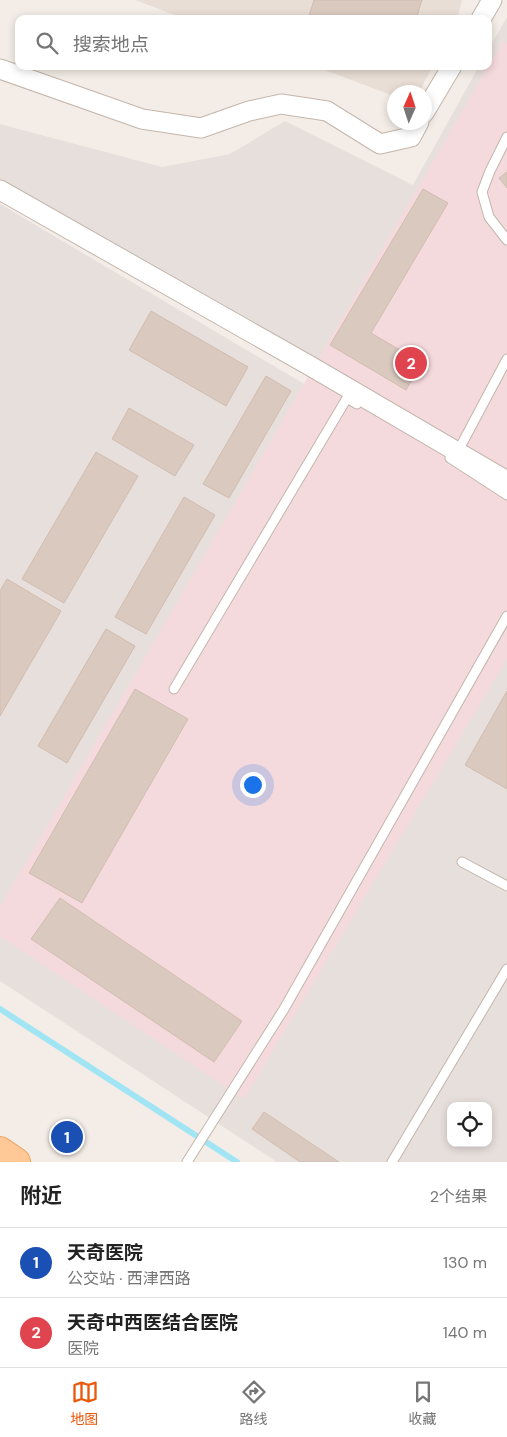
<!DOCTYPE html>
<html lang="zh">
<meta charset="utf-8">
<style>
:root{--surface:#fff;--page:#f6f6f6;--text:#222;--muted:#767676;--line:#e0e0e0;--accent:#ea580c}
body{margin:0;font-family:"DM Sans","Noto Sans SC",sans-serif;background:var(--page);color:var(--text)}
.controls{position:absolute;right:15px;bottom:15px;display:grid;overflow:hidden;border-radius:10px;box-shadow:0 2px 8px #0003}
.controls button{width:45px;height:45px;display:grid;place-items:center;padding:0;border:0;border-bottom:1px solid var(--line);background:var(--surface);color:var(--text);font:25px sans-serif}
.compass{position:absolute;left:387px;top:85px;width:45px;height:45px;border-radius:50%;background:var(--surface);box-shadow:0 2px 8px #0003;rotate:3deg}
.you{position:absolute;left:252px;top:784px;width:18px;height:18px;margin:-12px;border:4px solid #fff;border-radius:50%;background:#1a73e8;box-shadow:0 0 0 8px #1a73e833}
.badge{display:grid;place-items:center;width:32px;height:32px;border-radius:50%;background:var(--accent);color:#fff;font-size:16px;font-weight:700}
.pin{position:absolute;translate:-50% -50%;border:2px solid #fff;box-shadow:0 1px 5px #0006}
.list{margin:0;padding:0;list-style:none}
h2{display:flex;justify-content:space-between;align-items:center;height:65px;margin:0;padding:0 20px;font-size:21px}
h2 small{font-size:16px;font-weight:400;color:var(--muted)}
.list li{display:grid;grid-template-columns:32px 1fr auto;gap:15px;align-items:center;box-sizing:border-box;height:70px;padding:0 20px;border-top:1px solid var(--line)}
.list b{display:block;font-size:19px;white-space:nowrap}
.list p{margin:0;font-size:16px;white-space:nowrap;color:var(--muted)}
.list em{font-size:16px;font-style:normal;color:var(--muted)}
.icon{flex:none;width:28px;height:28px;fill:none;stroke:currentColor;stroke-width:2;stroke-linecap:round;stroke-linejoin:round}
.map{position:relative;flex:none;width:507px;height:1162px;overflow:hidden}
.search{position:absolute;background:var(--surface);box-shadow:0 2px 8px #0003;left:15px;right:15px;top:15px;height:55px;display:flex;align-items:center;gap:12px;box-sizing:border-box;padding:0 18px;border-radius:10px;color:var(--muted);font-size:19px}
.sheet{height:205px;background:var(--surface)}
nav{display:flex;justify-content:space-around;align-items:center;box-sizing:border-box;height:70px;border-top:1px solid var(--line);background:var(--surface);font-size:14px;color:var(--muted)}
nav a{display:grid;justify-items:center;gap:2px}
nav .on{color:var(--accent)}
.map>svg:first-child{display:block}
.residential{fill:#e9ded5}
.industrial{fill:#e7dfdc;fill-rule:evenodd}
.medical{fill:#f5dadd}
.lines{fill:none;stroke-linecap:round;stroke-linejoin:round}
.stream{stroke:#a1e5f4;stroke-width:6}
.building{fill:#dac9bf;stroke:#d2bcaf}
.lane-casing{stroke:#c3b6ac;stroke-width:11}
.street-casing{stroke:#c3b6ac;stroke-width:21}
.primary-casing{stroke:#e9a060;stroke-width:30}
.lane{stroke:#fff;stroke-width:9}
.street{stroke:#fff;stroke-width:19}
.primary{stroke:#ffc896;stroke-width:28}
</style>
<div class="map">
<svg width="507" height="1162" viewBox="0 0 507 1162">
<rect width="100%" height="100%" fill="#f4ede7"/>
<path class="residential" d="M135,0H462L457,19H185Z
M314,66H433L419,92H394V96Z"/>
<path class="industrial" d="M507,17V480L0,201V124L162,167L230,154L285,121L413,185L479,66H488V50Z
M0,204L507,504V1162H277L0,981ZM451,1106H488V1143H451Z"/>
<path class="medical" d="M503,41L507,44V659L244,1099L0,936V907Z"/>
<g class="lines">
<path class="stream" d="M0,1009L237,1162"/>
</g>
<path class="building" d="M314,0H422L416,19H308Z
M507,172V188L499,178Z
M423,189L448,203L371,333L422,363L406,390L330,345Z
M151,311L248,367L226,406L129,350Z
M266,376L291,391L229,498L203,484Z
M129,408L194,445L175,476L112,439Z
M96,452L138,476L64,603L22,579Z
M184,497L215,515L146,634L115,617Z
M7,579L61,611L0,716V591Z
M106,629L135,646L67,763L38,746Z
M135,689L188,719L82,903L29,873Z
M507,691V789L465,765Z
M60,898L242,1021L214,1062L31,939Z
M264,1112L339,1162H300L252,1129Z"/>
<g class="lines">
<defs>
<path id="lane" d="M507,137L490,171L482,192L489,217L507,240
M457,453L507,359
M450,458L507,495
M174,689L347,398L357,404
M462,862L507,886
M187,1162L284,1009L507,616
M392,1162L507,969"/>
<path id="street" d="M481,19L492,0
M0,69L142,119L201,128L249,111L281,104L327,111L380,144L411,137L419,122
M424,113L452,66
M0,190L312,367L507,481"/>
<path id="primary" d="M0,1151L16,1162"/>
</defs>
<use href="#lane" class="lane-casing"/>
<use href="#street" class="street-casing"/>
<use href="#primary" class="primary-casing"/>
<use href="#lane" class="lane"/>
<use href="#street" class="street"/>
<use href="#primary" class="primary"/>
</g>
</svg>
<div class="controls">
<button><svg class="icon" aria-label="locate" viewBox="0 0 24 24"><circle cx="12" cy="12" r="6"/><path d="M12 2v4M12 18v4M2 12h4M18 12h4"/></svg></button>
</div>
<svg class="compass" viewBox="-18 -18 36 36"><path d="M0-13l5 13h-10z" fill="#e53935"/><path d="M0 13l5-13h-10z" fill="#767676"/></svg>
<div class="you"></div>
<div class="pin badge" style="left:67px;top:1137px;background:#1a4fb4">1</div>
<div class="pin badge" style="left:411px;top:363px;background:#e0444e">2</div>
<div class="search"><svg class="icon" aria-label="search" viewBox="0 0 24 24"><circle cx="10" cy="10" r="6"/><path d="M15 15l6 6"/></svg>搜索地点</div>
</div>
<section class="sheet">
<h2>附近<small>2个结果</small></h2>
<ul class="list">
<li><span class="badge" style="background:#1a4fb4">1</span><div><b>天奇医院</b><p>公交站 · 西津西路</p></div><em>130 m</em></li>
<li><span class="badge" style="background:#e0444e">2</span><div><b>天奇中西医结合医院</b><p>医院</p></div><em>140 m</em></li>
</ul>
</section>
<nav>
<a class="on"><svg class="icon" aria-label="map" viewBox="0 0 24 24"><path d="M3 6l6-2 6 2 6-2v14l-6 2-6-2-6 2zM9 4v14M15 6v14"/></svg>地图</a>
<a><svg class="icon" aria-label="directions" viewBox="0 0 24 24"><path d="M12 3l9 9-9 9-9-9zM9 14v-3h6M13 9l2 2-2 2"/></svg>路线</a>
<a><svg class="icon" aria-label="saved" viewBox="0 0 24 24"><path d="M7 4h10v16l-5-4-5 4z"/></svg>收藏</a>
</nav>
